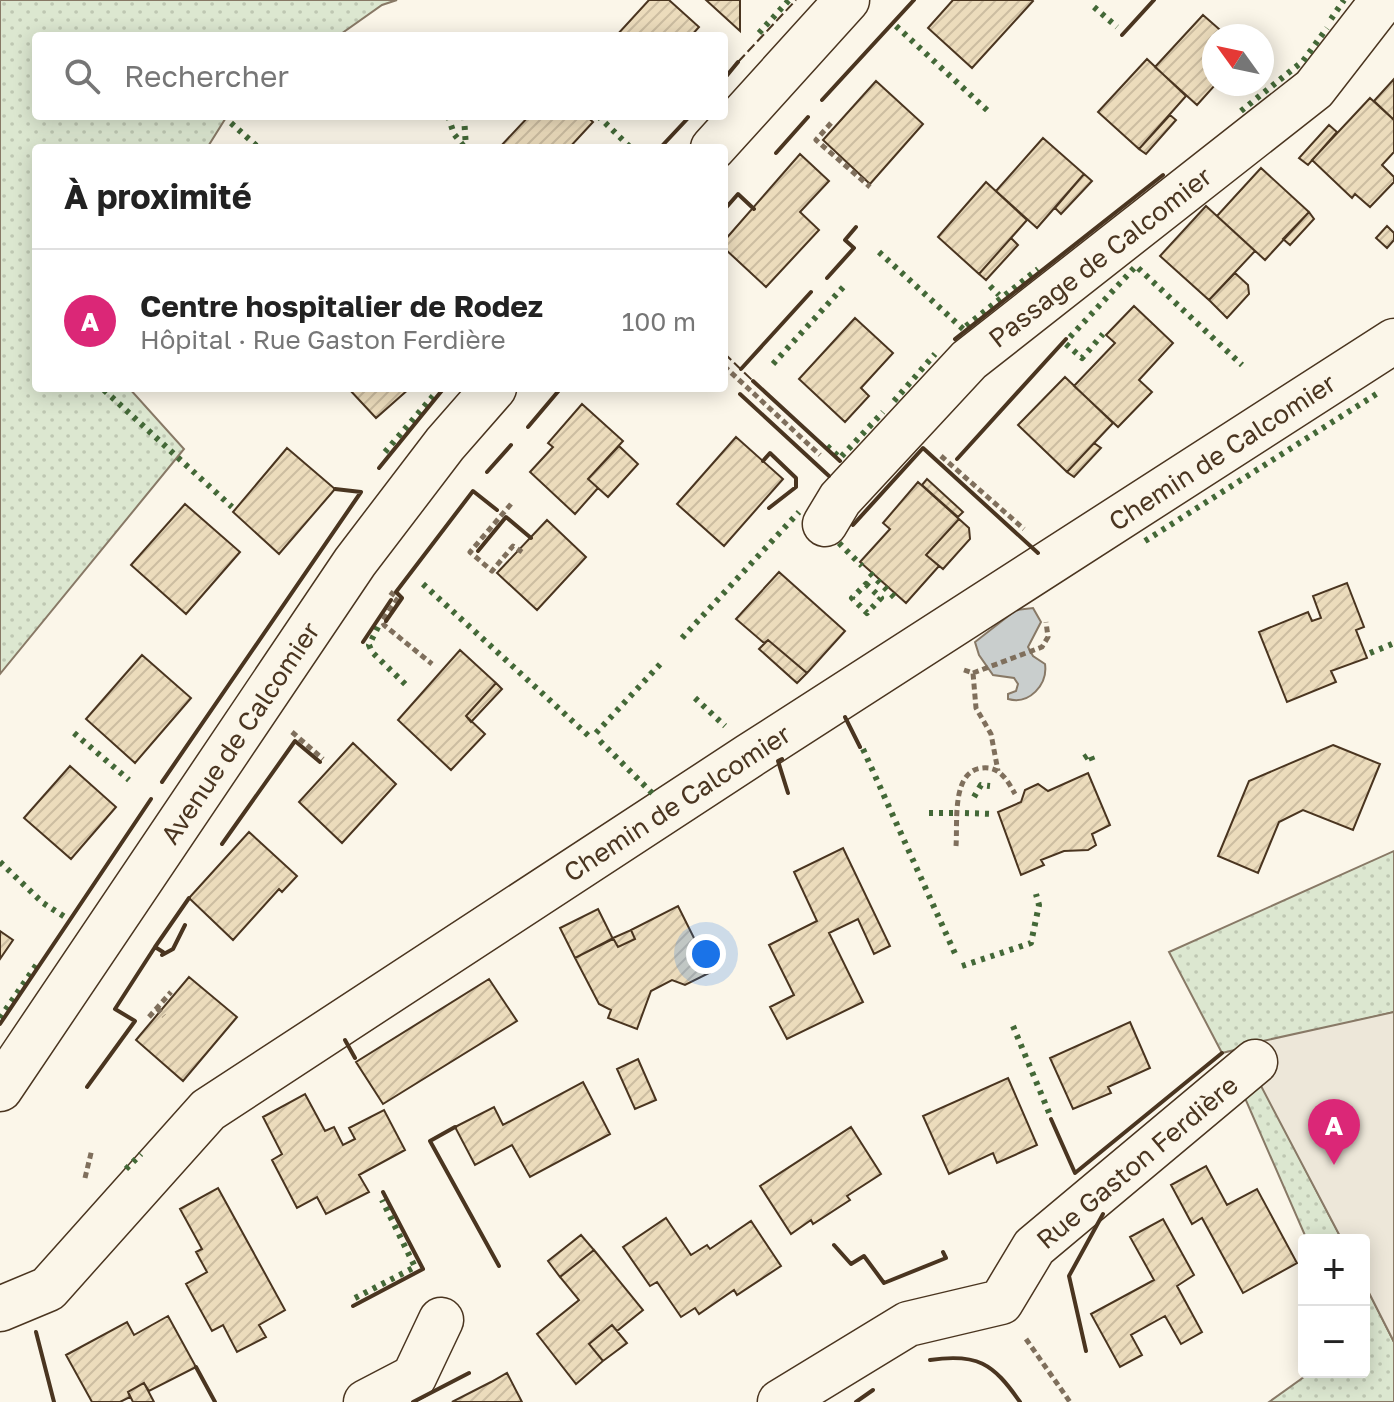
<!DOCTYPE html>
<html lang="fr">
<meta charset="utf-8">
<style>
:root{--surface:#fff;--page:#f6f6f6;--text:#222;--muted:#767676;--line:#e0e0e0;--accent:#db2777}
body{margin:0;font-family:"Golos Text",sans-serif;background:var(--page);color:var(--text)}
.controls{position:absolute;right:24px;bottom:24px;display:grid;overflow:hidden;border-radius:8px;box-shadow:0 4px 20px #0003}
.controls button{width:72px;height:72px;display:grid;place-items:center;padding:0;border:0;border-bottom:2px solid var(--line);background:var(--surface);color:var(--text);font:40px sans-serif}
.compass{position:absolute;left:1202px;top:24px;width:72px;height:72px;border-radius:50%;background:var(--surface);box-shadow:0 4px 20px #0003;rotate:303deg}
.you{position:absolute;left:706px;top:954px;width:28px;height:28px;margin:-20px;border:6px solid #fff;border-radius:50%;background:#1a73e8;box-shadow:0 0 0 12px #1a73e833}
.badge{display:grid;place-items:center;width:52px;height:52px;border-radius:50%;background:var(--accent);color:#fff;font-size:26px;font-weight:700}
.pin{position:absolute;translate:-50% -66px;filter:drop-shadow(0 2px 4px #0008)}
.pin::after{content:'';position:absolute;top:42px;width:28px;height:24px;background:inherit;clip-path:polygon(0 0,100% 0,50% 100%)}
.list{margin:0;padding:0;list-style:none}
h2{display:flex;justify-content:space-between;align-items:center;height:104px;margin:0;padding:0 32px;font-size:34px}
h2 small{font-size:26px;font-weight:400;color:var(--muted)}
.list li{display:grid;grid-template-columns:52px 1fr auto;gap:24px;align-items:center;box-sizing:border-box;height:144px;padding:0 32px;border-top:2px solid var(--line)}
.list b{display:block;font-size:30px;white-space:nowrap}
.list p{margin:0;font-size:26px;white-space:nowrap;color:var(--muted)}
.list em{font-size:26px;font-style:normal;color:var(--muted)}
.icon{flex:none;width:44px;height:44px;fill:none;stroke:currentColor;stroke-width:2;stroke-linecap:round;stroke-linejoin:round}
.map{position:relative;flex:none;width:1394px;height:1402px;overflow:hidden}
.search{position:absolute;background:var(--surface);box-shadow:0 4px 20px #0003;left:32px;top:32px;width:696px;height:88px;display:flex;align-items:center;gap:20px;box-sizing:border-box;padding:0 28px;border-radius:8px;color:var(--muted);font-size:30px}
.panel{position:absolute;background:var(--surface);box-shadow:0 4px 20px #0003;left:32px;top:144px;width:696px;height:248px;border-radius:8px}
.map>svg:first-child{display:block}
.grass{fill:url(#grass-dots);stroke:#887966;stroke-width:2}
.parking{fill:#ede7d9;stroke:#887966;stroke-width:2}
.water{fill:#c9cecd;stroke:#887966;stroke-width:2}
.building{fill:url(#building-hatch);stroke:#4a3520;stroke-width:2}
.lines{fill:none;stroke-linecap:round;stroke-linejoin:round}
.minor-casing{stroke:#4a3520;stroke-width:47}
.path{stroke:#7f6f5c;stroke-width:5;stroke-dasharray:6 4;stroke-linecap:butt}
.minor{stroke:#fbf6e9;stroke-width:44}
.hedge{stroke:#436837;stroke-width:6;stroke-dasharray:4 6;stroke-linecap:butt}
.fence{stroke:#4a3520;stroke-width:2;stroke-dasharray:10 4;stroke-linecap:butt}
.wall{stroke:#4a3520;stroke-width:4}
.labels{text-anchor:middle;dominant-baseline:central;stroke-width:6;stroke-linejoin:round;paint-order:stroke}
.street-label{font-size:26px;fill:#4a3520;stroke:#fbf6e9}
</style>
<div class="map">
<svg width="1394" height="1402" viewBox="0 0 1394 1402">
<defs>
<pattern id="grass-dots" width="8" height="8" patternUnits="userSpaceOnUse" patternTransform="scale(2)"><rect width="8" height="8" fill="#dce7d0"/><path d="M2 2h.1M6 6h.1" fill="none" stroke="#bec7b2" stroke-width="1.8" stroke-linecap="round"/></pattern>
<pattern id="building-hatch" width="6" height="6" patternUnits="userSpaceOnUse" patternTransform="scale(2)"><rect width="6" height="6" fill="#ecdcbc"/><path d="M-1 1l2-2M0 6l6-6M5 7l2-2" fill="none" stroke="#ccbda1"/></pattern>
</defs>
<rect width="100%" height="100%" fill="#fbf6e9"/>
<path class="grass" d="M0,0H397L382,5L338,36H36V116H227L207,148H36V388H129L184,449L0,674Z
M1394,851V1012L1222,1053L1169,952Z
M1261,1084L1342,1240H1307L1241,1089Z
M1364,1283L1394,1342V1402H1269L1311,1372H1364Z"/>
<path class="parking" d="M1394,1012V1342L1364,1283V1240H1342L1240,1046Z"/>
<path class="water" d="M1033,608L1041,622L1028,647L1033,656L1045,664C1048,685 1029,705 1008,699V694L1016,691L1018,684L1014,678L993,675L979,655L975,642L1016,610Z"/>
<path class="building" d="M649,0H669L699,27L691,36H616Z
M706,0H740V31Z
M953,0H1032L1033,1L972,68L928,28Z
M1203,15L1227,36H1214L1216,84L1197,105L1155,67Z
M1147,59L1186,96L1139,149L1098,112Z
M1394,79V120L1374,101Z
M876,81L923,124L870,184L823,140Z
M1370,98L1394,120V152L1382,165L1394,177V182L1370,207L1355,194L1352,198L1312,160Z
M1170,115L1176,120L1146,154L1139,149Z
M529,116H586L593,122L569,148H499Z
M1329,125L1337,132L1308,165L1299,158Z
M1043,138L1084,174L1037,228L996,191Z
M800,154L829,181L800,212L819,230L766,287L724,248V241Z
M1261,168L1309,212L1265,260L1217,216Z
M1084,174L1092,181L1061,214L1055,208Z
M986,182L1027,220L979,274L938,237Z
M1206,206L1255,251L1209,300L1160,256Z
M1309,212L1314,219L1290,245L1283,239Z
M1387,226L1394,233V240L1387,248L1376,238Z
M1011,238L1018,245L986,280L979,274Z
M1235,273L1248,285L1249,294L1227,318L1209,300Z
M1134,306L1173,343L1139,380L1152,392L1118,427L1074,386L1115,343L1106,335Z
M855,318L893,353L861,388L869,396L845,422L799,379Z
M1065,377L1113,423L1067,472L1018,425Z
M348,388H410L376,418Z
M582,404L623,441L588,479L598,488L575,514L530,472L553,447L548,443Z
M736,437L783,479L724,546L677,504Z
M1094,443L1101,448L1074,477L1067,472Z
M619,446L638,464L608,497L588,479Z
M287,448L335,489L279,554L233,512Z
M927,479L963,512L958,517L922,485Z
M918,482L959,519L926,555L939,566L906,603L860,562L890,529L883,523Z
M185,504L240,552L186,614L131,565Z
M959,519L969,528L970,539L943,569L926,555Z
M547,520L586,557L537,610L497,573Z
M779,572L845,631L807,673L768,640L764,643L736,619Z
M1347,583L1364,627L1356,630L1367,658L1331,671L1336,682L1287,702L1259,632L1308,612L1312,621L1321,618L1313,596Z
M768,640L807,673L797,683L759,649Z
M460,650L496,683L466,716L485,734L451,770L398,720Z
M142,655L191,698L135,763L86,719Z
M496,683L502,689L471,722L466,716Z
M353,743L396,784L342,843L299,802Z
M1333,745L1380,764L1353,830L1303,810L1279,822L1258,873L1218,856L1249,781Z
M70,766L116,807L71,859L24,818Z
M1088,773L1110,825L1092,834L1096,845L1088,850L1064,851L1041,860L1044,865L1021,875L998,812L1021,802L1025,790L1038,784L1048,791Z
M249,832L297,876L282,892L279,889L233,940L189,898Z
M843,848L890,946L874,954L858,919L829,933L863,1002L787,1039L770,1007L794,995L769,945L817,921L794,872Z
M678,906L711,972L685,985L672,980L651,991L637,1029L608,1018L611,1010L599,1004L575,958L613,938L618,947L635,939L631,930Z
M598,909L613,939L575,958L560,928Z
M631,930L635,939L618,947L613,938Z
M0,931L13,940L0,959Z
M189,977L237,1017L183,1081L136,1040Z
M489,979L517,1021L383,1104L356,1062Z
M1130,1022L1150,1068L1108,1087L1111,1093L1073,1109L1050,1058Z
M638,1059L656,1100L635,1109L617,1069Z
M1008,1078L1037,1145L997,1163L993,1153L949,1174L923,1116Z
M583,1082L610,1134L530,1177L512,1145L475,1165L455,1127L494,1107L503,1125Z
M305,1094L325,1131L334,1127L343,1145L355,1139L349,1128L384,1110L405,1150L359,1175L369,1192L326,1214L317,1197L297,1208L272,1160L282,1154L263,1117Z
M851,1127L881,1174L847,1196L850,1200L813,1224L811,1220L791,1234L760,1186Z
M1206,1166L1227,1205L1257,1189L1297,1263L1243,1293L1202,1218L1192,1224L1171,1185Z
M218,1188L285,1310L259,1325L266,1337L237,1352L223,1325L212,1331L186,1284L207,1272L196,1252L202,1249L180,1209Z
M666,1218L691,1255L707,1245L710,1249L751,1221L781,1266L737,1295L734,1290L699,1314L695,1308L681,1317L657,1282L650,1286L623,1247Z
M1163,1219L1194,1275L1177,1286L1202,1332L1181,1344L1165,1316L1131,1335L1142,1355L1120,1367L1091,1314L1154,1280L1130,1237Z
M581,1235L594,1250L560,1277L548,1261Z
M594,1250L643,1310L617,1331L612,1325L589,1344L603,1361L576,1384L537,1334L579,1300L560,1277Z
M168,1316L196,1367L149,1391L144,1383L128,1392L130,1397L120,1402H92L66,1355L127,1322L134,1335Z
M612,1325L627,1343L603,1361L589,1344Z
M507,1373L522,1402H452L491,1382Z
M144,1383L154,1402H133L128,1392Z"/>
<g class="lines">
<defs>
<path id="minor" d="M713,148L847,0
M825,524L840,499L969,360L1314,89L1383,0
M0,1089L355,562L445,444L494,388
M0,1309L48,1289L208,1110L749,756L1394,341
M366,1402L414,1377L441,1320
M780,1402L908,1324L1001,1302L1034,1247L1255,1062"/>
</defs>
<use href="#minor" class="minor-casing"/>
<path class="path" d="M831,123L816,140L870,187
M724,366L820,455
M941,456L1024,529
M511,504L470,552L492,571L513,546L522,552
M390,592L398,598L382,621L384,625L432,664
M964,670L973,673L976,708L991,734L998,771
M973,673L1042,647L1048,637L1046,622
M292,732L323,759
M956,846C958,821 950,764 989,768C1002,770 1009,783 1015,794
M157,1008L164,1016
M149,1017L171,992
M85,1178L92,1149
M1026,1339L1070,1402"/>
<use href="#minor" class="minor"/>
<path class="hedge" d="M1094,7L1117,27
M1331,19L1344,0
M896,26L988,111
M759,33L789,0
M1241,111L1303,61L1327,28
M448,116L454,134L465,148
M464,116L466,148
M598,116L631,148
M231,123L259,148
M879,252L963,329
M990,286L999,295
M966,326L1038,269
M1070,337L1136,266L1242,365
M1066,344L1082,358L1103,334
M773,364L846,284
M104,390L232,507
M894,401L935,354
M827,446L840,458L883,412
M385,452L433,396
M1145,541L1378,393
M839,543L862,566
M870,573L895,598
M423,584L591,738
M866,584L881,598L867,613L852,598Z
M378,627L369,645L372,652L406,685
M682,638L799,512
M1370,653L1392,644
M695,698L725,726
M74,733L129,780
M596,733L664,660
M600,741L654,795
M863,749L957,958
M1084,758L1090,754L1094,764
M974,797L981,785L990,786
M929,813H953
M965,813L994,814
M0,862L43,903L65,917
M962,966L1031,943L1039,905L1036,894
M0,1018L39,961
M1013,1026L1050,1115
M126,1169L141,1154
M355,1298L415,1267L382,1200"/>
<path class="fence" d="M738,62L796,0
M724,210L730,203
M724,353L753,381"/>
<path class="wall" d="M1122,35L1154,0
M724,79L738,62
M822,100L914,0
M660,148L690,116
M776,153L808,117
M724,210L738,194L754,209
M827,278L854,248L845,240L856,227
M955,339L1163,175
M741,369L811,292
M753,381L840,461
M740,394L829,476
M528,427L561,388
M957,459L1066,339
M763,461L770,453L796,478V487L769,508
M379,468L444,388
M487,472L511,445
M853,525L923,448L1038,553
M478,551L506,517L531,538
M386,621L402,598L396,592L473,491L497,510
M363,642L391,600
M845,717L860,747
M782,759L778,761L788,793
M162,782L361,492L335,489
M222,844L295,741L320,762
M155,947L189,898
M162,955L173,949L185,925
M0,1024L151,799
M345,1040L355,1058
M87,1087L135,1021L115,1009L155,947L163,952
M1051,1119L1075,1173L1222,1053
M455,1127L430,1141L499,1266
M834,1245L851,1264L864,1256L884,1283L946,1258L943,1252
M353,1306L423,1269L383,1192
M36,1332L54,1402
M1086,1351L1069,1276L1103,1214
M930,1360C977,1353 993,1363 1020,1402
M196,1367L215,1402
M413,1402L469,1373
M856,1402L873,1390"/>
</g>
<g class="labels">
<g class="street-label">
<text transform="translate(1100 257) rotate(-38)">Passage de Calcomier</text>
<text transform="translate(1222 452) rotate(-33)">Chemin de Calcomier</text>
<text transform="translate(240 733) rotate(-56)">Avenue de Calcomier</text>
<text transform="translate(677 803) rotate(-33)">Chemin de Calcomier</text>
<text transform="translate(1137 1162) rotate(-40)">Rue Gaston Ferdière</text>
</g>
</g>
</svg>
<div class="controls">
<button>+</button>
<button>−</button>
</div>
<svg class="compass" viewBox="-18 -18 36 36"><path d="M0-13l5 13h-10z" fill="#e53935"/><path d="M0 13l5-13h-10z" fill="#767676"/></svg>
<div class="you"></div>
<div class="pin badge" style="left:1334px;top:1165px">A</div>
<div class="search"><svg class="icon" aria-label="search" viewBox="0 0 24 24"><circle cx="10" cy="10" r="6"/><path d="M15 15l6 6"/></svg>Rechercher</div>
<section class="panel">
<h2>À proximité<small></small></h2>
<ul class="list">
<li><span class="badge">A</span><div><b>Centre hospitalier de Rodez</b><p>Hôpital · Rue Gaston Ferdière</p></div><em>100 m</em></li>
</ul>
</section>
</div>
